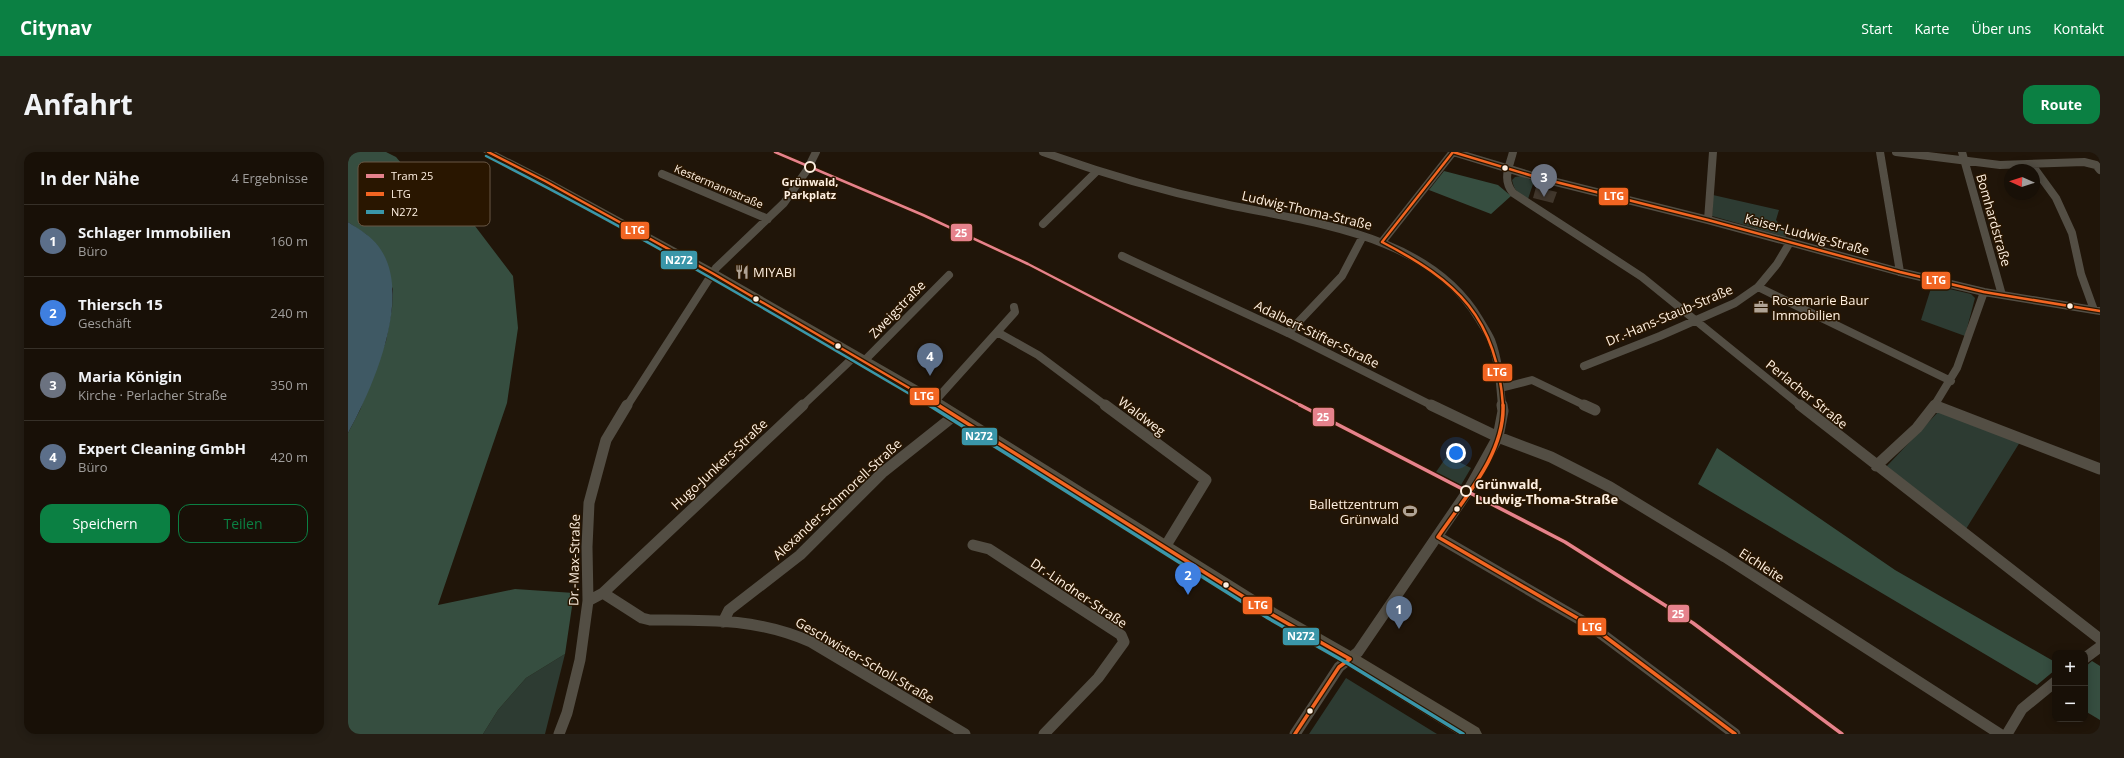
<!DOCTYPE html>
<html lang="de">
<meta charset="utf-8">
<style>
:root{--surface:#181007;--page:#251e15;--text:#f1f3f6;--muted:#9f9d9b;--line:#363028;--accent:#0b8043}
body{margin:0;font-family:"Open Sans",sans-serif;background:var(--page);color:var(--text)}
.controls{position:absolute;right:12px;bottom:12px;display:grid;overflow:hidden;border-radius:8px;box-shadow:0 2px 10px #0003}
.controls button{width:36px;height:36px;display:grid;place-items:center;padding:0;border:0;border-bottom:1px solid var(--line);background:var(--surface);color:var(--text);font:20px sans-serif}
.compass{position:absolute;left:1656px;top:12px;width:36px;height:36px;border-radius:50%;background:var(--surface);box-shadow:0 2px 10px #0003;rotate:273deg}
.you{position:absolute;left:1108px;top:301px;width:14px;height:14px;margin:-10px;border:3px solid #fff;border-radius:50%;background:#1a73e8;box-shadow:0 0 0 6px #1a73e833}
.badge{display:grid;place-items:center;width:26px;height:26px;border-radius:50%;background:var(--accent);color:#fff;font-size:13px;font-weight:700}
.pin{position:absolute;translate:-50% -33px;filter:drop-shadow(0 1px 2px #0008)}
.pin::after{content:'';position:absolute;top:21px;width:14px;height:12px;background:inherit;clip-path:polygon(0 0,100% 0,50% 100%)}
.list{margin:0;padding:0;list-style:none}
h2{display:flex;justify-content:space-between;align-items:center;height:52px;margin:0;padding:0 16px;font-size:17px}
h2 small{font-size:13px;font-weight:400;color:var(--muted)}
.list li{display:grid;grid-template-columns:26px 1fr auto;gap:12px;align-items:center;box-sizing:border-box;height:72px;padding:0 16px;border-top:1px solid var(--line)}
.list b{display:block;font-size:15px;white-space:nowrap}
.list p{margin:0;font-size:13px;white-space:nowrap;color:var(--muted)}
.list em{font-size:13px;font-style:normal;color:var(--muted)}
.actions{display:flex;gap:8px;padding:12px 16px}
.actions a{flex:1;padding:9px 0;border:1px solid var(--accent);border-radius:12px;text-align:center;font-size:14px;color:var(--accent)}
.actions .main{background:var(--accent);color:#fff}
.map{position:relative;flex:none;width:1752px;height:582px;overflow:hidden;border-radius:12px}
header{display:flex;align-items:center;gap:24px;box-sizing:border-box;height:56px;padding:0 20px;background:var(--accent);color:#fff}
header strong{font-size:19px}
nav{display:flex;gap:22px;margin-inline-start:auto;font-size:14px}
.intro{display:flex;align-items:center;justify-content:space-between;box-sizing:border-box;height:96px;padding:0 24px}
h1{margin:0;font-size:28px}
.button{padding:10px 18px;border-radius:12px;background:var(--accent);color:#fff;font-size:14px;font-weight:700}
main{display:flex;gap:24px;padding:0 24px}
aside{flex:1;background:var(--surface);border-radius:12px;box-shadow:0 2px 10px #0003}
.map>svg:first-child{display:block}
.green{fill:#2d3b32}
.forest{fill:#364e40}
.water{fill:#3f5964}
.building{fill:#41372c}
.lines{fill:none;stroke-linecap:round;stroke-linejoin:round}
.minor-far1{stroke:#534e44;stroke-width:8}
.minor{stroke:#534e44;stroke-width:11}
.secondary{fill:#565043;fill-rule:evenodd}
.bus-1-far1-casing{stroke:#291600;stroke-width:5}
.bus-1-casing{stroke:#291600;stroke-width:6}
.bus-2-far1-casing{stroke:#291600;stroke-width:5}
.bus-2-casing{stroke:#291600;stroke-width:6}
.bus-1-far1{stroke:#f26522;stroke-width:2.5}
.bus-1{stroke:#f26522;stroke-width:3.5}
.bus-2-far1{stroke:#3a96a9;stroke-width:2.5}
.bus-2{stroke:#3a96a9;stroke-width:3.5}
.tram-1-far1-casing{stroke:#291600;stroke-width:5}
.tram-1-casing{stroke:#291600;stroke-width:6}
.tram-1-far1{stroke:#e6828c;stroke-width:2.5}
.tram-1{stroke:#e6828c;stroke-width:3.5}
.stop-dot{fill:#291600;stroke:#fef0e1;stroke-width:2}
.bus-dot{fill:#fef0e1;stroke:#291600;stroke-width:1.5}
.labels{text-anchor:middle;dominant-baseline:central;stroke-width:3;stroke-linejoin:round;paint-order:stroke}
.far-stop-label{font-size:11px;font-weight:bold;fill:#fef0e1;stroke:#291600}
.far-street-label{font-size:11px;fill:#fef0e1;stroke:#291600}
.street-label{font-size:13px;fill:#fef0e1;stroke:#291600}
.poi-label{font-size:13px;fill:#fef0e1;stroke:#291600;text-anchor:start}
.stop-label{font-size:13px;font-weight:bold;fill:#fef0e1;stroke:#291600;text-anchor:start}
.key{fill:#291600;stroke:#695744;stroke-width:1}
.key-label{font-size:11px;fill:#fef0e1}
.line-badge{stroke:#291600;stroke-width:1.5}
.badge-label{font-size:11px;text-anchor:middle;font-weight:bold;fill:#fff}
</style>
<header>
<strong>Citynav</strong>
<nav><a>Start</a><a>Karte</a><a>Über uns</a><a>Kontakt</a></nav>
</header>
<div class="intro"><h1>Anfahrt</h1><a class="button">Route</a></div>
<main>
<aside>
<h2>In der Nähe<small>4 Ergebnisse</small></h2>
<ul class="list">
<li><span class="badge" style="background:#5c6f8a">1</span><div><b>Schlager Immobilien</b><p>Büro</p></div><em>160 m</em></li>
<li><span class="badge" style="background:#3f7fe0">2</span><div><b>Thiersch 15</b><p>Geschäft</p></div><em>240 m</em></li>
<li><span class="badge" style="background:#6b7280">3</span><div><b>Maria Königin</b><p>Kirche · Perlacher Straße</p></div><em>350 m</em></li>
<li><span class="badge" style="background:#5c6f8a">4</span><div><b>Expert Cleaning GmbH</b><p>Büro</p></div><em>420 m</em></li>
</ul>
<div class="actions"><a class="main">Speichern</a><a>Teilen</a></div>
</aside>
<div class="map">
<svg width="1752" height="582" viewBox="0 0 1752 582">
<rect width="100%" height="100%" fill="#201509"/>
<path class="green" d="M1173,24L1186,29L1180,47C1170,43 1166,38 1164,28L1167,25Z
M1365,43L1431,58L1428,68L1437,79L1438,85L1364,64Z
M1584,133L1623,142L1627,146L1617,184L1573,168Z
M1591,259L1672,290L1618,377L1538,315Z
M1099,304L1123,316L1113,333L1088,320Z
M217,502L197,582H135L150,558L178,526Z
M998,526L1089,582H961Z"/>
<path class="forest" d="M0,0H38L48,5L70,31L87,39L109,61L127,74L165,124L170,176L159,251L90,453L167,437L226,441L217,502L178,526L150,558L135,582H0V281L12,258L38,189L44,156L45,137L19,83L0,70Z
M1096,19L1150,33L1163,44L1143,62L1081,38Z
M1369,296L1547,418L1707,510V518L1689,533L1350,332Z
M1744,509L1752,514V568L1737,559V515Z"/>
<path class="water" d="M0,70C11,77 23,84 31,95C66,142 25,236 0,281Z"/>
<path class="building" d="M1188,35L1209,40L1205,51L1185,46Z"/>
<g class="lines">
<path class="minor-far1" d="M695,0C753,21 811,38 872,51C961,71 1080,81 1131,167C1135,174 1140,181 1143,188C1151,209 1152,232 1154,254
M1105,0L1188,25L1360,68L1552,120L1636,140L1752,159
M1165,0C1161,16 1154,27 1165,41L1294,125L1453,254
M1532,0L1552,120
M1548,0L1652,13L1736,10L1748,13L1752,18
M1614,0L1654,143
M1684,13L1708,46L1724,81L1733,122L1746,158
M314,22L420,67
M1360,68L1365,0
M695,72L749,19
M1034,90L1105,0
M774,104L940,181L1085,254
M1410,135L1603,229
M649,180L690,203L758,254
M940,181L994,124L1015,84
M516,209L601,123
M1236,214L1312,184L1387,151L1410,135L1429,112L1441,92
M1153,236L1184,228L1238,254
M586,250L667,160L666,155
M279,254L368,116L436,51L459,18L468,0
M454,254L507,204
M1586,254L1609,216L1636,140"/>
<path class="minor" d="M757,253L858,328L817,395
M1083,253L1150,285L1203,305L1262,335L1377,405L1652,582
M1236,253L1247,258
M1452,253L1752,487
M1588,254L1752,317
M1528,314L1569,276L1587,253
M1090,385L1243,474L1387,582
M625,393L641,397L773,483L776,490L750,526L696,582
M255,441L455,253
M240,449L255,441L294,466L302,468C359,468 409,466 463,490L617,582
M375,470L381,458L452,403L534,321L607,263
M1737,506L1752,495
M211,582L219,561L232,508L240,449L239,395L241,351L258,288L279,253
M947,582L991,515L1010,500L1120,339L1150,285L1155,259L1154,253
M1659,582L1674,557L1707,530"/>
<path class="secondary" d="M135,0H148L201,27L368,118L591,246L929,457L1008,502L1131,576L1134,582H1109L996,512L917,467L581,254L360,124Z"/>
<defs>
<path id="bus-1-far1" d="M140,0L197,29L364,121L592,254
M1105,0L1188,25L1360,68L1552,120L1636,140L1752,159
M1034,90C1109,129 1149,165 1155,254
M1034,90L1105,0"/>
<path id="bus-1" d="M590,253L923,462L1002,507
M1090,385C1116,346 1157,302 1155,253
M1090,385L1243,474L1387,582
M947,582L991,515L1002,507"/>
<path id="bus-2-far1" d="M138,4C290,81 436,168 582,254"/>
<path id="bus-2" d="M581,253L920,466L999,511L1115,582"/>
</defs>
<use href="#bus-1-far1" class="bus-1-far1-casing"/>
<use href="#bus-1" class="bus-1-casing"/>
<use href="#bus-2-far1" class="bus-2-far1-casing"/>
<use href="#bus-2" class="bus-2-casing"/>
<use href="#bus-1-far1" class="bus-1-far1"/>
<use href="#bus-1" class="bus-1"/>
<use href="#bus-2-far1" class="bus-2-far1"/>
<use href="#bus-2" class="bus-2"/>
<defs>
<path id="tram-1-far1" d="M427,0L575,63L680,112L954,254"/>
<path id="tram-1" d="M952,253L1217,390L1345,471L1494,582"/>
</defs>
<use href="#tram-1-far1" class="tram-1-far1-casing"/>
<use href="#tram-1" class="tram-1-casing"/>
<use href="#tram-1-far1" class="tram-1-far1"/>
<use href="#tram-1" class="tram-1"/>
</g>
<defs>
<symbol id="restaurant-bare" viewBox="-9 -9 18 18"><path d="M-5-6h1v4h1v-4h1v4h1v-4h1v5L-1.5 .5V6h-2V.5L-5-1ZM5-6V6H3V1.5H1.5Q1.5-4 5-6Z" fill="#b0a395" stroke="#291600" stroke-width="2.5" paint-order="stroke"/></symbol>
<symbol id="office-bare" viewBox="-9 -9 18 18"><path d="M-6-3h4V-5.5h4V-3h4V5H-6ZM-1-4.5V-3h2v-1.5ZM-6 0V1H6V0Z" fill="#b0a395" stroke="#291600" stroke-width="2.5" paint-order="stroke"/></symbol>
<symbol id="stadium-bare" viewBox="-9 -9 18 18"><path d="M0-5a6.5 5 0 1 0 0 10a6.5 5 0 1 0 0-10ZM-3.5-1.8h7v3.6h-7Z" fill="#b0a395" stroke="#291600" stroke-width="2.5" paint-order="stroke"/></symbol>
</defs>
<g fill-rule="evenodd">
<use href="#restaurant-bare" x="384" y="110" width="20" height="20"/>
<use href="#office-bare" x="1403" y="145" width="20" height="20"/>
<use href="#stadium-bare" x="1052" y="349" width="20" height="20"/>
</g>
<g class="stop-dot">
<circle cx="462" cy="15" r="5"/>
<circle cx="1118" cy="339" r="5"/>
</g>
<g class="bus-dot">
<circle cx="1157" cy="16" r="3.5"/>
<circle cx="408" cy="147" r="3.5"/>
<circle cx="1722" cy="154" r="3.5"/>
<circle cx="490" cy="194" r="3.5"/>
<circle cx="1109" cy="357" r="3.5"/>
<circle cx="878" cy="433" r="3.5"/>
<circle cx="962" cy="559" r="3.5"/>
</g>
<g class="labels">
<g class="far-stop-label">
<text x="462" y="29">Grünwald,<tspan x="462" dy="13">Parkplatz</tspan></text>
</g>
<g class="far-street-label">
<text transform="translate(371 34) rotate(23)">Kestermannstraße</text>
</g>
<g class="street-label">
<text transform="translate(959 58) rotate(13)">Ludwig-Thoma-Straße</text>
<text transform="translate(1646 68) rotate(74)">Bomhardstraße</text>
<text transform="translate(1459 82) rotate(15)">Kaiser-Ludwig-Straße</text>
<text transform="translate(549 157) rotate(-46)">Zweigstraße</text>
<text transform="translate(1321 163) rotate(-23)">Dr.-Hans-Staub-Straße</text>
<text transform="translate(969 182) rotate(26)">Adalbert-Stifter-Straße</text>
<text transform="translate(1459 242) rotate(39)">Perlacher Straße</text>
<text transform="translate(794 264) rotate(37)">Waldweg</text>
<text transform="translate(371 312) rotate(-43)">Hugo-Junkers-Straße</text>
<text transform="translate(489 347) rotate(-43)">Alexander-Schmorell-Straße</text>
<text transform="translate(226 408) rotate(-89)">Dr.-Max-Straße</text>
<text transform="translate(1414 413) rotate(33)">Eichleite</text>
<text transform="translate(731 441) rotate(34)">Dr.-Lindner-Straße</text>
<text transform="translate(517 508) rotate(30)">Geschwister-Scholl-Straße</text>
</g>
<g class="poi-label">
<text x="405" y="120">MIYABI</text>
<text x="1424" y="148">Rosemarie Baur<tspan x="1424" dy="15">Immobilien</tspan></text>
<text x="1051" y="352" text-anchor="end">Ballettzentrum<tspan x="1051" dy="15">Grünwald</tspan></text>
</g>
<g class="stop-label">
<text x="1127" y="332">Grünwald,<tspan x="1127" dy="15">Ludwig-Thoma-Straße</tspan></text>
</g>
</g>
<rect x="10" y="10" width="132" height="64" rx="6" class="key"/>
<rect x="18" y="22" width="18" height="4" fill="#e6828c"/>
<rect x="18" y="40" width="18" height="4" fill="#f26522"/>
<rect x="18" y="58" width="18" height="4" fill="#3a96a9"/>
<g class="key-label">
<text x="43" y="28">Tram 25</text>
<text x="43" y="46">LTG</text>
<text x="43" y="64">N272</text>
</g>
<g class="line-badge">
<rect x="1250" y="35" width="31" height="19" rx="4" fill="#f26522"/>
<rect x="272" y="69" width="30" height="19" rx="4" fill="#f26522"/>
<rect x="602" y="71" width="23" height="19" rx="4" fill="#e6828c"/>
<rect x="312" y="98" width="38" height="20" rx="4" fill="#3a96a9"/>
<rect x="1573" y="119" width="30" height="19" rx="4" fill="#f26522"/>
<rect x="1134" y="211" width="31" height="19" rx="4" fill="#f26522"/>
<rect x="561" y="235" width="31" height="19" rx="4" fill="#f26522"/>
<rect x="964" y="255" width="23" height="20" rx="4" fill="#e6828c"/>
<rect x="613" y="275" width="37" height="19" rx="4" fill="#3a96a9"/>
<rect x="894" y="444" width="31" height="19" rx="4" fill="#f26522"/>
<rect x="1319" y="452" width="23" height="19" rx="4" fill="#e6828c"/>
<rect x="1229" y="465" width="30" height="19" rx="4" fill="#f26522"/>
<rect x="934" y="475" width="38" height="19" rx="4" fill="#3a96a9"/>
</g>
<g class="badge-label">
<text x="1266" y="48">LTG</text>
<text x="287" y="82">LTG</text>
<text x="613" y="85">25</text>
<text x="331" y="112">N272</text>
<text x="1588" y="132">LTG</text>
<text x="1149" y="224">LTG</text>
<text x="576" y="248">LTG</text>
<text x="975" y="269">25</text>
<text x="631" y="288">N272</text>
<text x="910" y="457">LTG</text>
<text x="1330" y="466">25</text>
<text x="1244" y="479">LTG</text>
<text x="953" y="488">N272</text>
</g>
</svg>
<div class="controls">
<button>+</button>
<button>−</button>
</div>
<svg class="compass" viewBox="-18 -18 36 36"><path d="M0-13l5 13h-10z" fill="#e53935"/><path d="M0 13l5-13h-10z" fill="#9f9d9b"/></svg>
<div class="you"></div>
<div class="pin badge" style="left:1051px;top:477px;background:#5c6f8a">1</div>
<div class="pin badge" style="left:840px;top:443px;background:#3f7fe0">2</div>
<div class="pin badge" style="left:1196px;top:45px;background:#6b7280">3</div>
<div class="pin badge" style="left:582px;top:224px;background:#5c6f8a">4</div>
</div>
</main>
